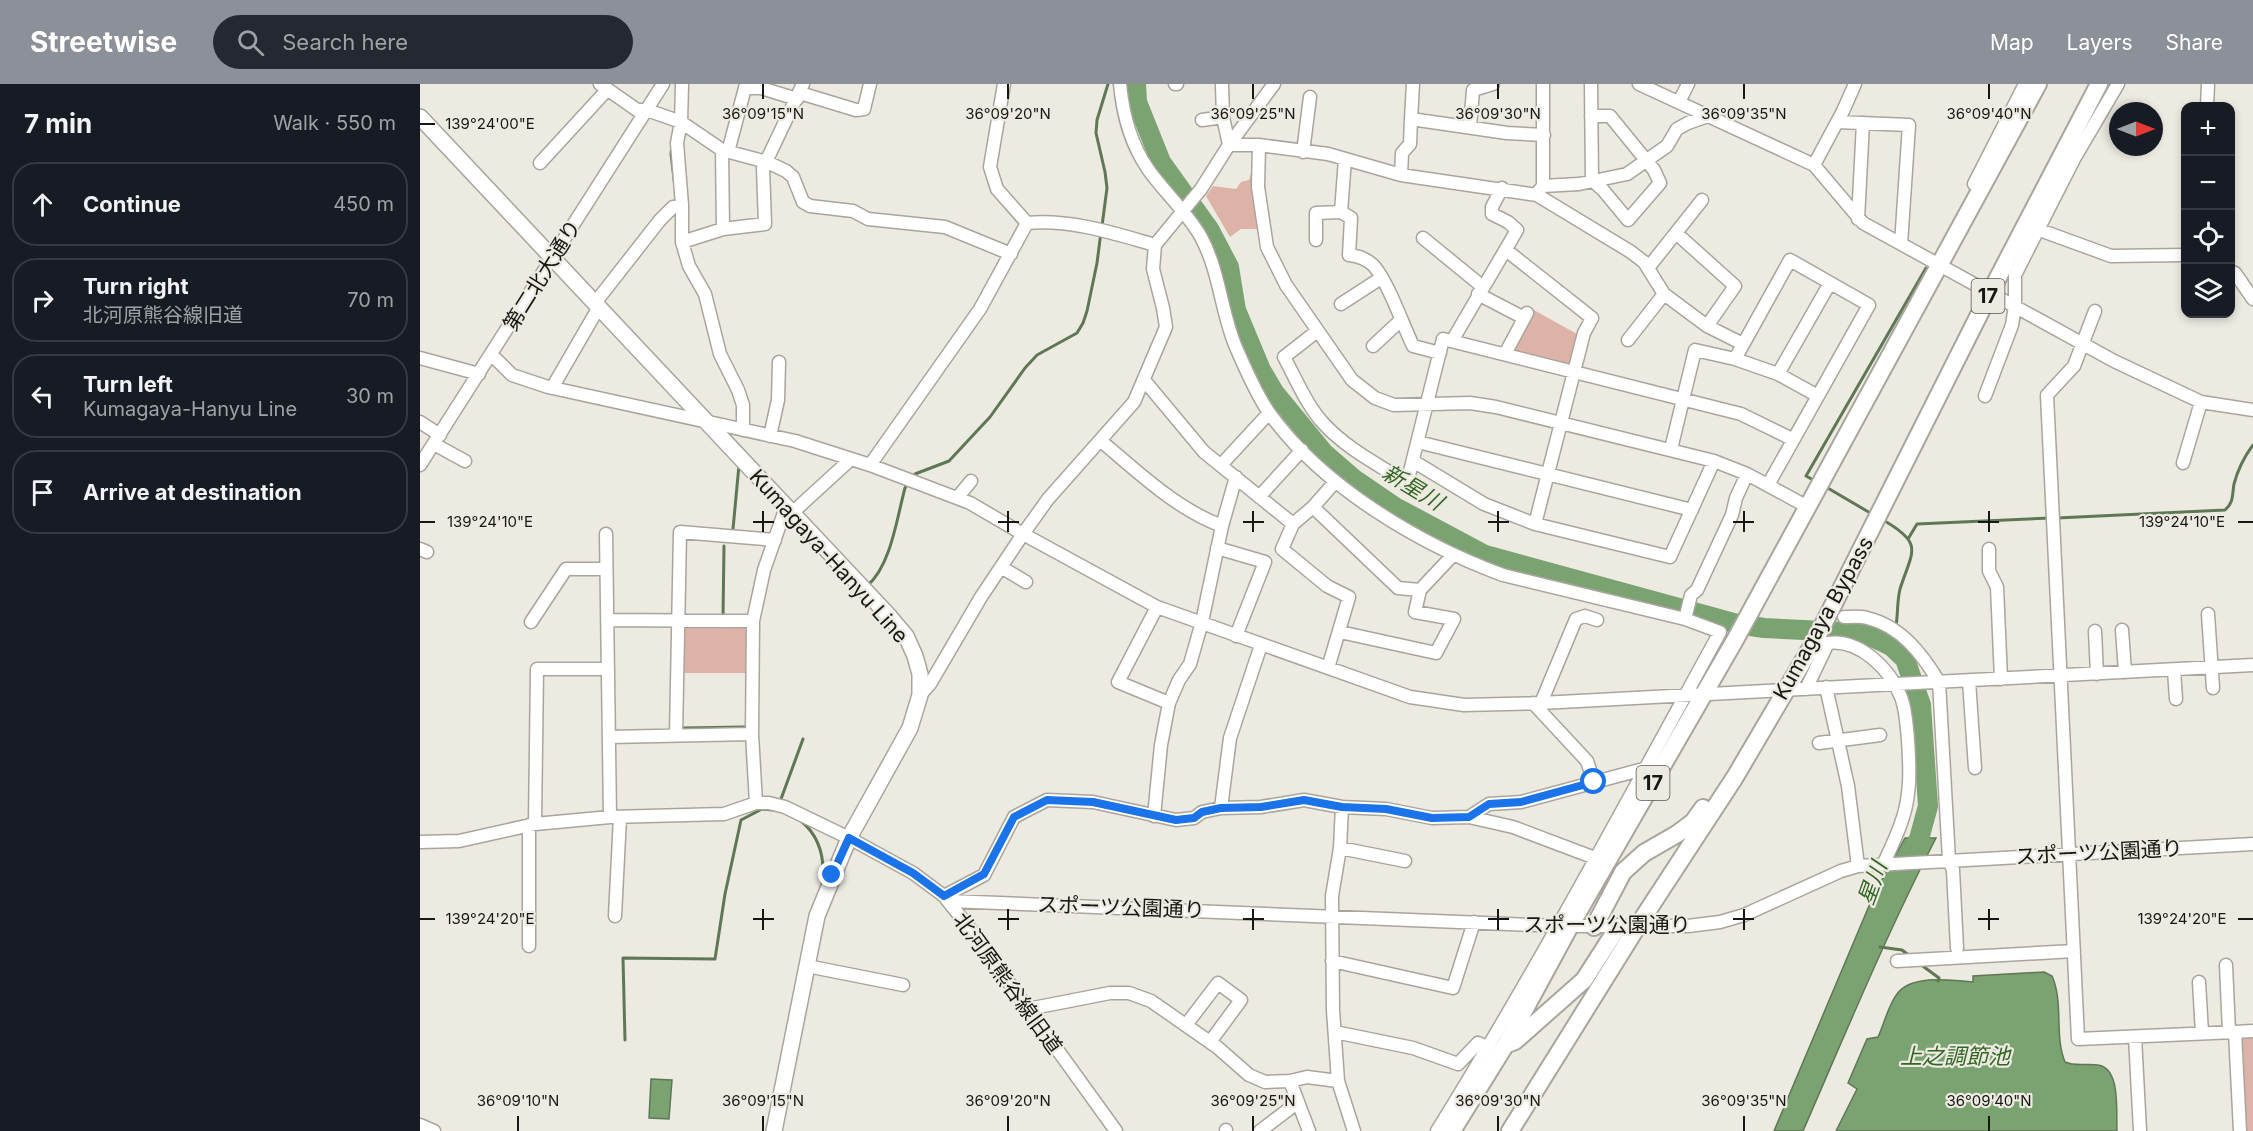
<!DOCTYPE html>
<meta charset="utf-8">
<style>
:root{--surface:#171b24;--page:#242831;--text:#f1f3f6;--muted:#9ea1a6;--line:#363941;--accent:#8c9099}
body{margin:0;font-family:Inter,"Noto Sans JP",sans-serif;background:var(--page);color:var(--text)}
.controls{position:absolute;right:18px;top:18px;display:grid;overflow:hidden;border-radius:12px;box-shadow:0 3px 9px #0003}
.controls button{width:54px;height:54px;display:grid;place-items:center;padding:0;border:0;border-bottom:2px solid var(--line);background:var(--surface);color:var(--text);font:30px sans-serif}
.compass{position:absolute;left:1689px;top:18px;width:54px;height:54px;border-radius:50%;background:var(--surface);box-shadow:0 3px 9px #0003;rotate:90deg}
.stop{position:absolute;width:18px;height:18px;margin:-14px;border:4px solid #1a73e8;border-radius:50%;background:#fff}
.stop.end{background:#1a73e8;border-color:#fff;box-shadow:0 2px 6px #0008}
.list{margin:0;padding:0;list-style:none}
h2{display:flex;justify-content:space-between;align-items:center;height:78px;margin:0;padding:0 24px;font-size:26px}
h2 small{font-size:20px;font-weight:400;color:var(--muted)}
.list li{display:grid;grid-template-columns:39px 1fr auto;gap:18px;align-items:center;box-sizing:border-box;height:84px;margin:0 12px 12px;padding:0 12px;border:2px solid var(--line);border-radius:24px}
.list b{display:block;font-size:22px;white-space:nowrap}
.list p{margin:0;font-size:20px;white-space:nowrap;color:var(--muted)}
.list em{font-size:20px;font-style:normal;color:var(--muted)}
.icon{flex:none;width:33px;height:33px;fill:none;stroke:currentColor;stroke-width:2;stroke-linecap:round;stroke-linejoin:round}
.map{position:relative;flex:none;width:1833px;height:1047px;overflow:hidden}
header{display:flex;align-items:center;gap:36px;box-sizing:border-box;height:84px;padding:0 30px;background:var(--accent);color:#fff}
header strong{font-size:28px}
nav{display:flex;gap:33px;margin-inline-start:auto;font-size:21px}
.search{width:420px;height:54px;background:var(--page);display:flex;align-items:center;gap:15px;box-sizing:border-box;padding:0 21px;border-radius:33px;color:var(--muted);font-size:22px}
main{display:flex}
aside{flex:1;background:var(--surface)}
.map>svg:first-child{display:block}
.park{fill:#deb3a7}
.water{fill:#7ba271;stroke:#5e7855;stroke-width:1.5}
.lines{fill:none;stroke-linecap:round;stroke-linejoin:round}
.stream{stroke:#5e7855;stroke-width:3}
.river{stroke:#7ba271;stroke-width:20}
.minor-casing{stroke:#a9a59d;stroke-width:15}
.major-casing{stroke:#a9a59d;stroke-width:18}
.highway-casing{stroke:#a9a59d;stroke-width:20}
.minor{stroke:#fff;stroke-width:12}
.major{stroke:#fff;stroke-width:15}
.highway{stroke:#fff;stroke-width:16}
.route{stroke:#1a73e8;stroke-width:8}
.ticks{fill:none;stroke:#191714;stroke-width:2}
.labels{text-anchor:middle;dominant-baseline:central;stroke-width:4.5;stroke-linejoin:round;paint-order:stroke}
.shield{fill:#edeae1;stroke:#595652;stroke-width:1.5}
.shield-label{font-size:20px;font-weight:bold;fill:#191714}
.street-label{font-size:21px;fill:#191714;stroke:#edeae1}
.water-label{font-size:22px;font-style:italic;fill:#326624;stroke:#edeae1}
.ticks-label{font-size:15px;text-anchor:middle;fill:#191714;stroke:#edeae1;stroke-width:4.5;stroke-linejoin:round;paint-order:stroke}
</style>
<header>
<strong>Streetwise</strong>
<div class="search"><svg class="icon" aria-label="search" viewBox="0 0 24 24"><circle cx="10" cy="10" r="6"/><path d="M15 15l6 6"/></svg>Search here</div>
<nav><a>Map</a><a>Layers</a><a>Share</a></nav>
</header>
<main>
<aside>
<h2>7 min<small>Walk · 550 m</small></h2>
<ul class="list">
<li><svg class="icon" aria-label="ahead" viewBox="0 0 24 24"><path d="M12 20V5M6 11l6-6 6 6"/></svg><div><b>Continue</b></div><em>450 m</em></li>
<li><svg class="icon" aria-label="right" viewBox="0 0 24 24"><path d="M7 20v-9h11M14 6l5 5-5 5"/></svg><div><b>Turn right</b><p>北河原熊谷線旧道</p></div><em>70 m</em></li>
<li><svg class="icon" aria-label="left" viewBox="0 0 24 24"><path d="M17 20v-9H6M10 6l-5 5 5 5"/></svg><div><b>Turn left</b><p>Kumagaya-Hanyu Line</p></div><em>30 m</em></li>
<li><svg class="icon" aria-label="arrive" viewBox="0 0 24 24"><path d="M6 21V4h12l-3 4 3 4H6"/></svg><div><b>Arrive at destination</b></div></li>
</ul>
</aside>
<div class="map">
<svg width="1833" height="1047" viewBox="0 0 1833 1047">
<rect width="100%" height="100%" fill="#edeae1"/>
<path class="park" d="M831,89L837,145H821L810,153L786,112L793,102L816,105L821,98L829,96Z
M1112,225L1157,250L1150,281L1090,266Z
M262,542L327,543L326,589H263Z
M1833,950V1047H1824L1820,951Z"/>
<path class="water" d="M1485,754H1516C1467,849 1426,948 1383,1047H1354L1454,810Z
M1624,888L1632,892C1644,919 1634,951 1645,978C1656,983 1666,979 1678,981C1701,984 1696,1028 1697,1047H1416L1437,1005L1428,999L1447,955L1458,953C1464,940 1468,922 1477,910C1491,890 1532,896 1553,898V892Z
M231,995L252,996L249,1035L229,1034Z"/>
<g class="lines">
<path class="stream" d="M252,61L251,70L255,102
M682,142L687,104L685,88L676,49L677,36L688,0
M257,159L262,176
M492,393L495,390L529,377L570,333L605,284L617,271L657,249L663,239L667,227L677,179L681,148
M1395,397L1386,392L1506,184
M1406,403L1452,430
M1637,434L1805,426C1814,418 1812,411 1814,400C1818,385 1824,373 1833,361
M1463,436C1505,460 1492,467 1480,505C1477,517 1478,530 1476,542
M313,445L319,381
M1488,455L1497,440L1630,434
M447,502C471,482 477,433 485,404L488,399
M303,533L304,462
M1471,562L1474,552
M263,644L324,643
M361,715L383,655
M381,737C398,751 404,770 403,792
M1460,863L1482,866L1490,872
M1500,880L1519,894L1518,897
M205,956L203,874L295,875L305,810L321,736L342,725L353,726"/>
<path class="river" d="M716,0L717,18L741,78L789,145L809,183L816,226L841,286L854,308L904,369L934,395L975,423L1065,471L1317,540L1344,544L1444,549L1471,562L1485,575L1501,621L1508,722L1499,755L1486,776"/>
<defs>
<path id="minor" d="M180,0L217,26H227L261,38L302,66L347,78L366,87L373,93L383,118L390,122L433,127L448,135L525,143L591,170
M262,0L261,38L257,59L262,121V158L269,182L285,210L300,270L318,306L323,321V346
M584,0L570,83L577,105L607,139
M700,0C703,31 710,59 728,85C744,108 767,128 781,153C799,186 801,226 815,261C824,282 837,312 850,330C903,403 999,460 1083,491L1265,535L1300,548C1208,716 1118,884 1017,1047
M755,0H757
M802,0L803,33L809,61
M993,0L991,35L1087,49L1124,51
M1219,0L1394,81L1443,139L1694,277L1781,318L1833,326
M380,9L436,26L444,25L450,0
M1259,18L1268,0
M1787,22L1788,0
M1171,32H1190L1234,86L1240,99L1208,136L1183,106L1172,96L1171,0
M782,36L803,33
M1417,38L1489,41L1481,160
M1050,43L1053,6L1073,0
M809,61H839L908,70L981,91L1117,111L1211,168L1224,178L1244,210L1287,242L1323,260
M839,61L838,103L847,163L866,201L932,296L955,314L974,321L1050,319L1076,323L1294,377L1327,390L1386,422
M302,66L303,145
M308,68L325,4H341L377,15
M883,68L890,13
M925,75L921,128L931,134L929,171C939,172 947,175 954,182C969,200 982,239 993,262L1020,269
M120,79L187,6
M1394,81L1423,27L1435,0
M981,91L982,69L990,60L991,35
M1554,100L1605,0
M1123,102L1159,100L1207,90L1247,62L1257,45L1268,39L1288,32
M1118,108L1123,102V0
M1438,135L1443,39
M1617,145L1691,172L1766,171
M1256,149L1315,202L1287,242
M1003,154L1063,203
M896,156V129L921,128
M262,158L303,145L345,140L343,84L383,0
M1086,166L1172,234L1164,249L1115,440
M1228,184L1282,116
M1810,187L1815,189L1833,215
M1058,210L1104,234
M175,219L240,136L253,123L262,121
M921,220L961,194
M1675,227L1654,282L1627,311L1658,955L1815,948
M896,248L864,273C876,295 887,322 904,340C927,365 959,381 987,399L1023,255L1321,330L1372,355
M1208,256L1244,210
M1032,257L1097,146L1088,138L1072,130V123L1082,104
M953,262L981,236
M1085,270L1107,229
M72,271L92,291L128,303L375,357L450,381L550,419L603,450L737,523L990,613L1044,621L1121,619L1833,581
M0,274L59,290
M1315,275L1358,290L1398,312
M1358,290L1410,199
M724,296L784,368L873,440L893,423L915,398
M132,304L179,223
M1565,312L1592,241L1595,222V191L1654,75L1698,0
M0,338L20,351
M350,352L358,316L359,278
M681,357C718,388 756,425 802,442
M998,358L1272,426
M14,360L45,377
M1251,365L1275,266L1315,275L1370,176L1449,221L1348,401
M993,377L1064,420L1115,440L1250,473L1294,377
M1763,379L1781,318
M0,381L243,0
M450,381L560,225L607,139C651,135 693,149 735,161
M801,381L849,329
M839,413L882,366
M537,414L551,397
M893,423L978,504L1000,506
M372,429L431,375
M873,440L862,465L907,502L929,513L908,584
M186,450L190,733
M797,464L845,478L816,552
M0,465L7,468
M1569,465V487L1577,503L1581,595
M581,483L606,498
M737,523L698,598L749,619
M1788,530L1793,604
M1424,533C1431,533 1440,532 1447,534C1481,542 1502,570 1519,598L1529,776L1533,786L1537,864
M1265,535L1271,511L1277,506L1312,431L1316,414L1327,390
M187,536L333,537
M111,538L146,485H186
M1702,546L1705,588
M1675,547L1677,590
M920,548L1016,569L1034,535L995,528L1000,506L1033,471
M1754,586L1756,615
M1549,597L1555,684
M1406,603L1428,702L1438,782
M1386,605L1408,559C1440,555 1470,585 1481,613C1488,630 1491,690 1488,709C1486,733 1474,757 1464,779
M500,611L510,600L561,513L603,450L628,415L714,318L746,243L743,224L733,185L735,161L781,105L809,61L854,0
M1113,619L1167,677L1174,698
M1121,619L1156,535L1165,532L1177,536
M256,651L260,448L355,456
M189,653L332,650
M1399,659L1460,651
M336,719L332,650L333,537L344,486L366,423
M922,723L920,764L912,812L913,926L918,997L934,1047
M801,724L810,654L841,561
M734,732L741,661L749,619L759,596L770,580L782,538L802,442L816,393
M1049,733L1069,720L1101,718L1227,684
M115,740L117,585H188
M109,741V862
M0,758L39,757L115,740L190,733L304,730L336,719H349L365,723L429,754L493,789L524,812L551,846L696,1047
M920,764L985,777
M524,812L564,791L594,733L627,716L673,718L756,736L774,734L782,728L801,724L841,723L884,716L922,723L966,725L1012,734L1049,733L1093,743L1175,774
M529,817L1139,842H1268L1300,838L1324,831L1421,787L1438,782L1833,760
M195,832L200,733
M912,877L1033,904L1054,838
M1477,877L1654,867
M1806,881L1809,948
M387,882L483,901
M1779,898L1782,949
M608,925L690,909H709L731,917L797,963L829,991L845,998L870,997L889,1047
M766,941L798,899L821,916L790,958
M915,948L993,964L1038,980L1058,959L1069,964
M1715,953L1720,1047
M870,997L887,993L918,997
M0,1041L14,1047
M806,1046V1047
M840,1047L877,1019
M1820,1047L1815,948L1833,947"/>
<path id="major" d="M0,33L470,533L486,552L495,572L500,590V611L490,644L429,754L397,832L354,1047"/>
<path id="highway" d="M1174,843L1203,788L1224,769L1257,750L1273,738L1283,724
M1090,959L1095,957L1164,896L1198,843
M1032,1047L1086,960L1150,842L1315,556L1618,0
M1090,1047L1217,843L1315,693L1395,557L1570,209L1679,0"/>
</defs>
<use href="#minor" class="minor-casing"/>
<use href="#major" class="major-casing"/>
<use href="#highway" class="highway-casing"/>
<use href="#minor" class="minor"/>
<use href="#major" class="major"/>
<use href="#highway" class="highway"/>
</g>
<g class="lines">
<path class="route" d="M412,791L429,754L493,789L524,812L564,790L594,733L627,716L673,718L756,736L774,734L782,728L801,724L841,723L884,716L922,723L966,725L1012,734L1049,733L1069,720L1101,718L1174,698"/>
</g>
<path class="ticks" d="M343,0V15M588,0V15M833,0V15M1078,0V15M1324,0V15M1569,0V15M0,40H15M343,427V448M588,427V448M833,427V448M1078,427V448M1324,427V448M1569,427V448M0,438H15M333,438H354M578,438H599M823,438H844M1068,438H1089M1313,438H1334M1558,438H1579M1818,438H1833M343,825V846M588,825V846M833,825V846M1078,825V846M1324,825V846M1569,825V846M0,835H15M333,835H354M578,835H599M823,835H844M1068,835H1089M1313,835H1334M1558,835H1579M1818,835H1833M98,1032V1047M343,1032V1047M588,1032V1047M833,1032V1047M1078,1032V1047M1324,1032V1047M1569,1032V1047"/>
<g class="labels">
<g class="shield">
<rect x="1551.5" y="195" width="33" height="34" rx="4.5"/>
<rect x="1216.5" y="682" width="33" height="34" rx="4.5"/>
</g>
<g class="shield-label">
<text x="1568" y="212">17</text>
<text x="1233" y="699">17</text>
</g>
<g class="street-label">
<text transform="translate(122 191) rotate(-58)">第二北大通り</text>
<text transform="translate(409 472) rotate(48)">Kumagaya-Hanyu Line</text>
<text transform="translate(1403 534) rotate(-61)">Kumagaya Bypass</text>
<text transform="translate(1679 768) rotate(-3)">スポーツ公園通り</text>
<text transform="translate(701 823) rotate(2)">スポーツ公園通り</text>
<text x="1187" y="840">スポーツ公園通り</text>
<text transform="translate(588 899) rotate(54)">北河原熊谷線旧道</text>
</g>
<g class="water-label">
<text transform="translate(993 403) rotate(31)">新星川</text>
<text transform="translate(1452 799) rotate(-70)">星川</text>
<text x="1535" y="972">上之調節池</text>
</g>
</g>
<g class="ticks-label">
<text x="343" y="35">36°09'15"N</text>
<text x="588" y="35">36°09'20"N</text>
<text x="833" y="35">36°09'25"N</text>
<text x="1078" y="35">36°09'30"N</text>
<text x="1324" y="35">36°09'35"N</text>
<text x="1569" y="35">36°09'40"N</text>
<text x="70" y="45">139°24'00"E</text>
<text x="1762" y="443">139°24'10"E</text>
<text x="70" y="443">139°24'10"E</text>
<text x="1762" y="840">139°24'20"E</text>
<text x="70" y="840">139°24'20"E</text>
<text x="98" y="1022">36°09'10"N</text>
<text x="343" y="1022">36°09'15"N</text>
<text x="588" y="1022">36°09'20"N</text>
<text x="833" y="1022">36°09'25"N</text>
<text x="1078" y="1022">36°09'30"N</text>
<text x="1324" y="1022">36°09'35"N</text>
<text x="1569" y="1022">36°09'40"N</text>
</g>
</svg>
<div class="controls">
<button>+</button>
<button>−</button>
<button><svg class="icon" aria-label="locate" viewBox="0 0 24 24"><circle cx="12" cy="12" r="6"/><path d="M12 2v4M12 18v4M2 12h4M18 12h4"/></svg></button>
<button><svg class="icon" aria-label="layers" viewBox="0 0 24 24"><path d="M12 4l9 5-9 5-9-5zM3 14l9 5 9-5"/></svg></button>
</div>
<svg class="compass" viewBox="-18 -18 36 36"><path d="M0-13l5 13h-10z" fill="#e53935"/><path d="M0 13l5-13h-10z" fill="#9ea1a6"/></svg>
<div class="stop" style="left:1174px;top:698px"></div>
<div class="stop end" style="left:412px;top:791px"></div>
</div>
</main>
